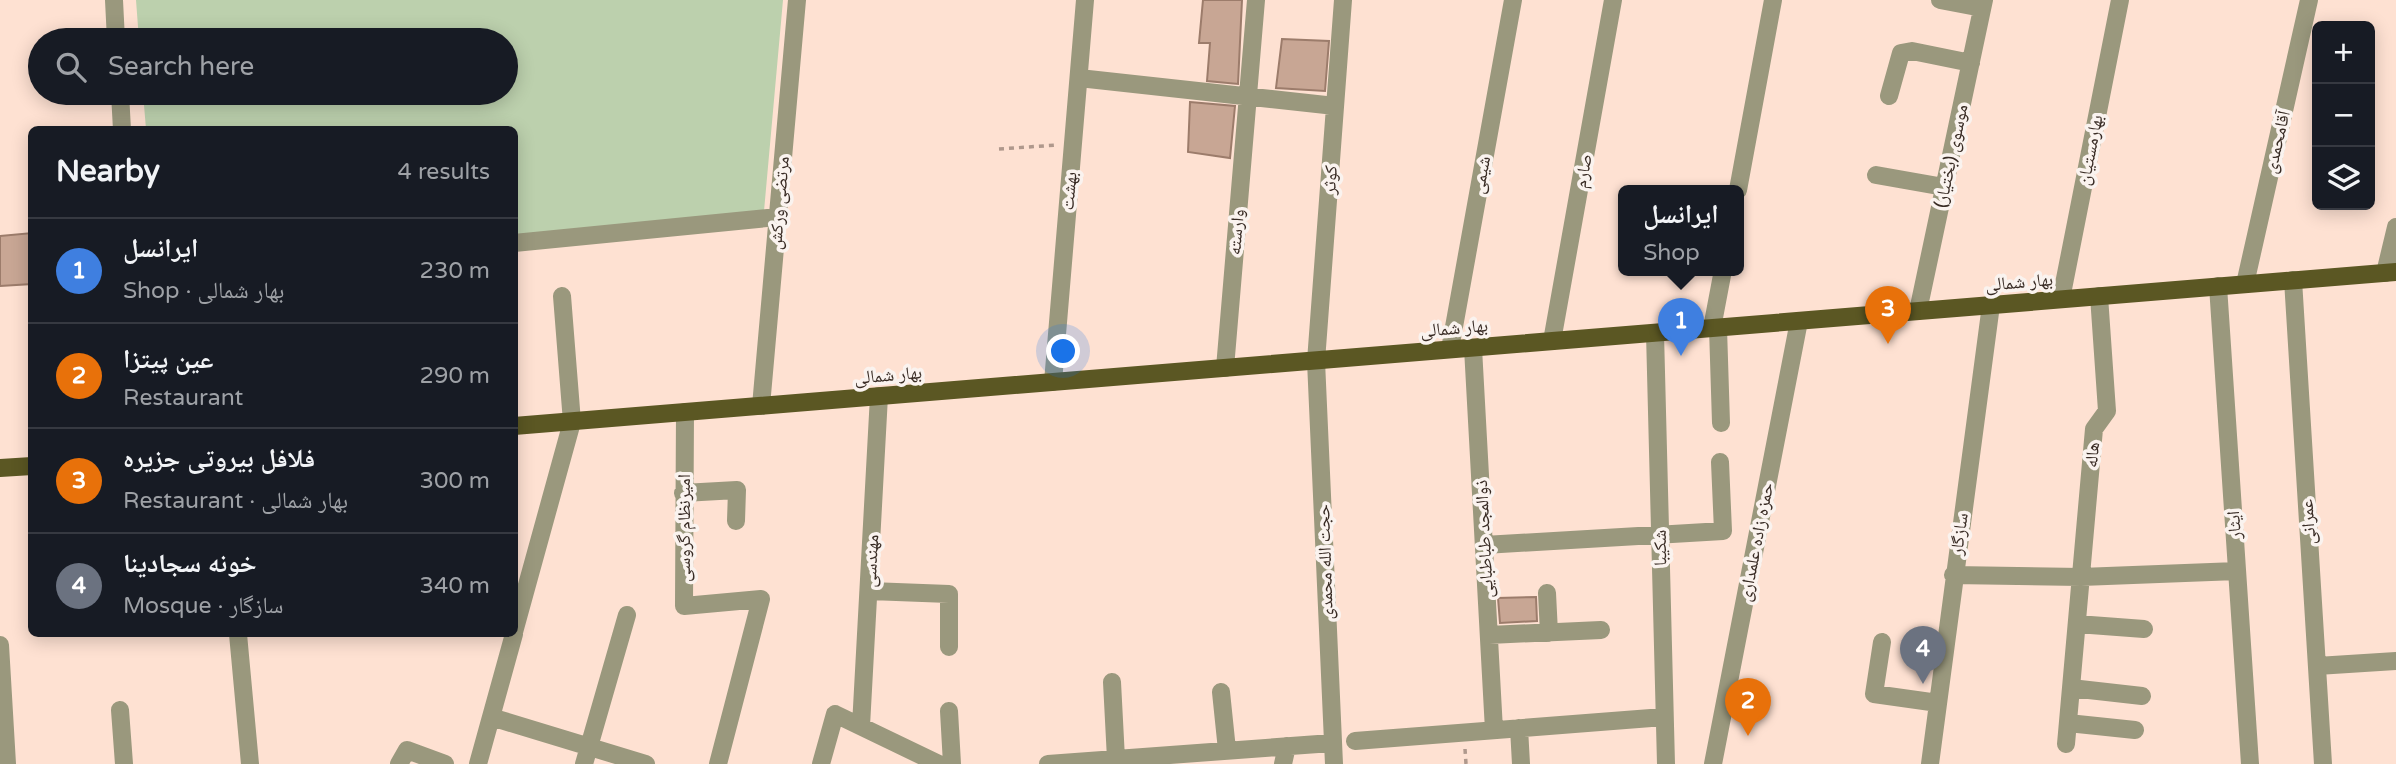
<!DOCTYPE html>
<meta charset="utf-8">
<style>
:root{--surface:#171b24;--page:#20242c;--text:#f1f3f6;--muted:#9ea1a6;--line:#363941;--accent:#93b5bc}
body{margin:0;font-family:"Varela Round","Noto Naskh Arabic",sans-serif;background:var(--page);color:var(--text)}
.controls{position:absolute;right:21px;top:21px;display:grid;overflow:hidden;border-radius:10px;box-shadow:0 4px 18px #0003}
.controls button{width:63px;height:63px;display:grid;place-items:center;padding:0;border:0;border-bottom:2px solid var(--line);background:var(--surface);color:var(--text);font:35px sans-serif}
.you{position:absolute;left:1064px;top:352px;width:24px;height:24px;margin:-18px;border:5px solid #fff;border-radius:50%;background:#1a73e8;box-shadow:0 0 0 10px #1a73e833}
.badge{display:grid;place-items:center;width:46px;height:46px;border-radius:50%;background:var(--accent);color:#fff;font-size:23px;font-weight:700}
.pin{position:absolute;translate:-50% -58px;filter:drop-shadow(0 2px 4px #0008)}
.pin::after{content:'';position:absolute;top:37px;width:24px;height:21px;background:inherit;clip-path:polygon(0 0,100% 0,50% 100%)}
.popup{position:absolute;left:1618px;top:185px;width:126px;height:91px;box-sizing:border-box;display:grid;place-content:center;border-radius:10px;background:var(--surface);filter:drop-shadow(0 2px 5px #0005);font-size:23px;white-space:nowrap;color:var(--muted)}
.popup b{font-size:26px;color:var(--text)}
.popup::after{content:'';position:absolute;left:50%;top:100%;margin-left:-14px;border:14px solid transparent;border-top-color:var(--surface)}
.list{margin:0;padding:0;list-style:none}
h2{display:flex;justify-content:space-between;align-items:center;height:91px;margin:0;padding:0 28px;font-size:30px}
h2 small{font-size:23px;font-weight:400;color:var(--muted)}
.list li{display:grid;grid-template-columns:46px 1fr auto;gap:21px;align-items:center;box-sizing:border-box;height:105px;padding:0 28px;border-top:2px solid var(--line)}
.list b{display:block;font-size:26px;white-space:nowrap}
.list p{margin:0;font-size:23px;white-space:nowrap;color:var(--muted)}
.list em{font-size:23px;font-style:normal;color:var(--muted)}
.icon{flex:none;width:38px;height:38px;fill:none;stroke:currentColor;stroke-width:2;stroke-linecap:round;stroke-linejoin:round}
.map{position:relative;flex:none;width:2396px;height:764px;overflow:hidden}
.search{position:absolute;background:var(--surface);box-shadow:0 4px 18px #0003;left:28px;top:28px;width:490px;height:77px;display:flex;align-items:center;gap:18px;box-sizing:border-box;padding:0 24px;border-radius:38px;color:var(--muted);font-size:26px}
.panel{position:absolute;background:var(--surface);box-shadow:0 4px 18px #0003;left:28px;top:126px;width:490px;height:511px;border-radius:10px}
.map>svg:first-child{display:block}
.green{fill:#bcd0ad}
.building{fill:#c8a694;stroke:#9c7c6b;stroke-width:2}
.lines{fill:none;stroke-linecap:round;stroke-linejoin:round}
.path{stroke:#af988c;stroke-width:3.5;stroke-dasharray:5 5;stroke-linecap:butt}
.minor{stroke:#9a987d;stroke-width:18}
.major{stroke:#5b5723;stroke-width:18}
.labels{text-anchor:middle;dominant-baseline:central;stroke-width:7;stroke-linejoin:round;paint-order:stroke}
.street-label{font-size:18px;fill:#382b24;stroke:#faf3ef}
</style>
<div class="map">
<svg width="2396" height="764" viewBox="0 0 2396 764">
<rect width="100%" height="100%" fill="#fee1d2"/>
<path class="green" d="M136,0H783L764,211L515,235L514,130L146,129L143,93H506V40H139Z"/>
<path class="building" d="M1203,0H1242L1238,84L1207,81L1210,43H1199Z
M1282,39L1329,41L1325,91L1276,88Z
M1190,102L1235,106L1230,158L1188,152Z
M32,233V284L0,286V236Z
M1536,597L1537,621L1500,623L1498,598Z"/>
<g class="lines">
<path class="path" d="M999,149L1057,145
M1465,749L1466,764"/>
<path class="minor" d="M114,0L116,40
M1940,0L1982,8
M1079,78L1335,106
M120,93L122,130
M1889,96L1901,53L1912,51L1971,63
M1876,175L1944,187
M1738,190L1773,0
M514,243L778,217
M2385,273L2396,227
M2293,280L2323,764
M2245,284L2309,0
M2218,286L2250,764
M2061,299L2120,0
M1918,311L1984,0
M1712,328L1723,270
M1718,328L1721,423
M1655,333L1666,764
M1552,341L1613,0
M1473,348L1494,730
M1450,349L1513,0
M1225,368L1256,0
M1053,382L1085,0
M761,406L797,0
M685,412L684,606L761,599L718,764
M683,493L737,490L736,521
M1484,545L1723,531L1720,462
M1953,575L2081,577L2237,571
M870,591L949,594V647
M1547,593L1549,633
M2077,624L2144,629
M514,632L572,422L562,296
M238,634L250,764
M1489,635L1601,630
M1882,642L1874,694L1938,703
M0,645L7,764
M2317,666L2396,661
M1112,682L1116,759
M2071,688L2142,696
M1221,692L1227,750
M120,710L124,764
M949,711L952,764
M491,717L646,764
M2068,723L2135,730
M861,726L879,396
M1519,728L1521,764
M1355,741L1664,717
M2066,744L2094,429L2107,411L2099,296
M399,764L407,750L445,764
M478,764L514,634
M584,764L627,615
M821,764L835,714L939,764
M1048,764L1332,743
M1283,764L1287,746
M1334,764L1316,361L1343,0
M1713,764L1799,321
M1930,764L1991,305"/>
<path class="major" d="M514,426L2396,272
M0,468L32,466"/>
</g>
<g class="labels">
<g class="street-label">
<text transform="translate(2277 142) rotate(-77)">آقامحمدی</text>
<text transform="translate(2090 150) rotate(-79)">بهارمستیان</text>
<text transform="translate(1951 156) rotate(-78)">موسوی (بختیار)</text>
<text transform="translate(1583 171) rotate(-80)">صارم</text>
<text transform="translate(1481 175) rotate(-80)">شیمی</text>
<text transform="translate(1330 180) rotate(-86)">کوثر</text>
<text transform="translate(1069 191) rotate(-85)">بهشت</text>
<text transform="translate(779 203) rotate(-85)">مرتضی ورکش</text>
<text transform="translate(1236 232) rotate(-85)">وارسته</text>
<text transform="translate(2019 282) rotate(-5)">بهار شمالی</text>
<text transform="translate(1454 328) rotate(-5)">بهار شمالی</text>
<text transform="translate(888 375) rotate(-5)">بهار شمالی</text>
<text transform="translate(2092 455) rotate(-85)">هاله</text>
<text transform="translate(2308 522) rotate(-94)">عمرانی</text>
<text transform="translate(2234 525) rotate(-94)">ایثار</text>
<text transform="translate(684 528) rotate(-90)">امیرنظام گروسی</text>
<text transform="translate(1959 534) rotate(-82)">سازگار</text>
<text transform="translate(1484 539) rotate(-93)">ذوالمجد طباطبایی</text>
<text transform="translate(1756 542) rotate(-79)">حمزه زاده علمداری</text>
<text transform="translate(1660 548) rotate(-91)">شکیبا</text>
<text transform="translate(871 561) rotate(-87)">مهندسی</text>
<text transform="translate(1325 562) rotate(-92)">حجت الله محمدی</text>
</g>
</g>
</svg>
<div class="controls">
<button>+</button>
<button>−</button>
<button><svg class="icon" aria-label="layers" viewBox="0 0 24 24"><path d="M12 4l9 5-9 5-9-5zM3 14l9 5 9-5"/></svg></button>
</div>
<div class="you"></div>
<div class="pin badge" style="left:1681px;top:356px;background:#3f7fe0">1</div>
<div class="popup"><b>ایرانسل</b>Shop</div>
<div class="pin badge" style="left:1748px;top:736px;background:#e8710a">2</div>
<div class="pin badge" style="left:1888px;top:344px;background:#e8710a">3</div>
<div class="pin badge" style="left:1923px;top:684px;background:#6b7280">4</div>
<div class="search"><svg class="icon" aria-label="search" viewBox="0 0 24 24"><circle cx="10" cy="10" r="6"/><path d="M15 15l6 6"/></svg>Search here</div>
<section class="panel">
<h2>Nearby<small>4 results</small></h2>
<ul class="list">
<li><span class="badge" style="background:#3f7fe0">1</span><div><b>ایرانسل</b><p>Shop · بهار شمالی</p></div><em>230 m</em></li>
<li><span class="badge" style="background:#e8710a">2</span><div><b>عین پیتزا</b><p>Restaurant</p></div><em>290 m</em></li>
<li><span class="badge" style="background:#e8710a">3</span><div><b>فلافل بیروتی جزیره</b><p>Restaurant · بهار شمالی</p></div><em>300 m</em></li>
<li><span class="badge" style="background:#6b7280">4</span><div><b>خونه سجادینا</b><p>Mosque · سازگار</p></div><em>340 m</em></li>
</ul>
</section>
</div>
